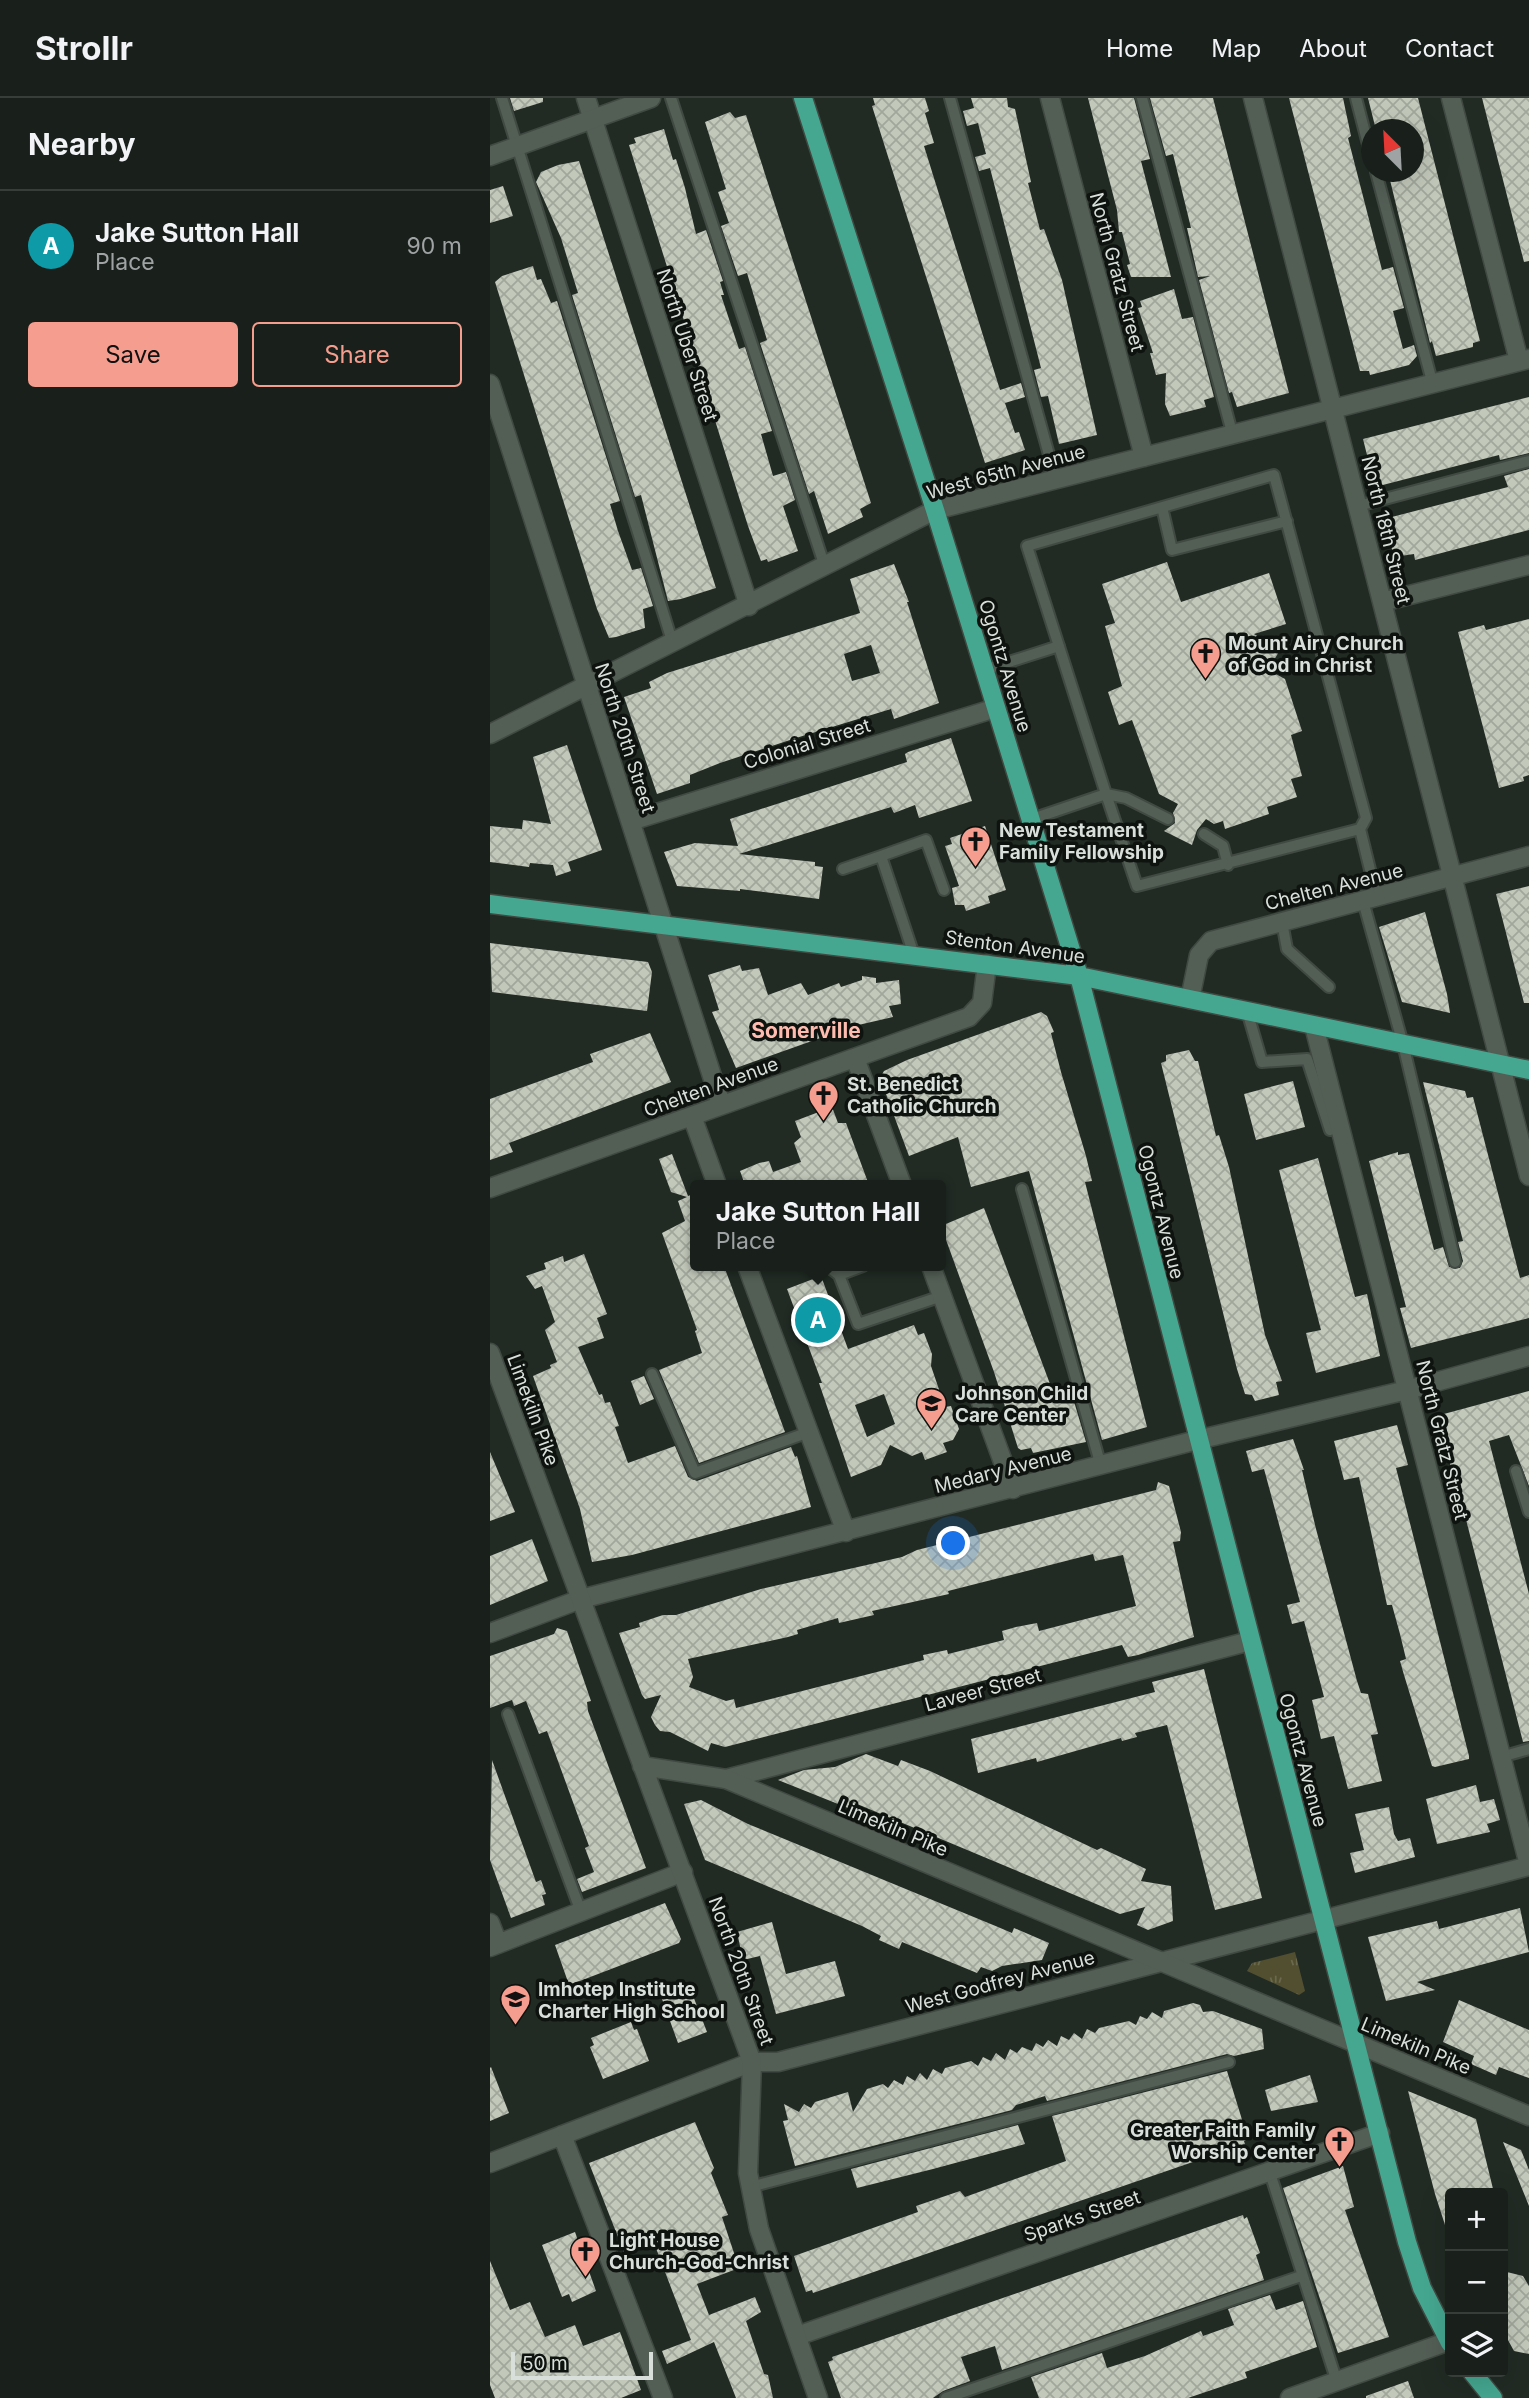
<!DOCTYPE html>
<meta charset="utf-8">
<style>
:root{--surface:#19201b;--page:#222824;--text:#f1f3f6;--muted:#9fa3a3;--line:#373e3a;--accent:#f59d8e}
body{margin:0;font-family:Inter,sans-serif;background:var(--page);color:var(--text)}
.controls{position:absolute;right:21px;bottom:21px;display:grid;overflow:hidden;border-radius:7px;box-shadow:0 7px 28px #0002}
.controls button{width:63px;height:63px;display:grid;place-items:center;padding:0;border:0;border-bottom:2px solid var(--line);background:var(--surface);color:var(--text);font:35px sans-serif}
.compass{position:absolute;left:871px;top:21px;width:63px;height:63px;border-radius:50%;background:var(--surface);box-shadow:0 7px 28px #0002;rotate:336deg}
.scale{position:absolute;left:21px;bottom:18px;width:142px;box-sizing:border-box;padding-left:7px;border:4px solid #d9dfda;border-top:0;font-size:19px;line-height:24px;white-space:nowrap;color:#d9dfda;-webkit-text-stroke:5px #0e130f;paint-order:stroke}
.you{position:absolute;left:464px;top:1446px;width:24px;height:24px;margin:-18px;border:5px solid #fff;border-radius:50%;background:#1a73e8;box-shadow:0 0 0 10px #1a73e833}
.badge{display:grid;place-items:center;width:46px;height:46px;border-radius:50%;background:var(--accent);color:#fff;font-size:23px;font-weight:700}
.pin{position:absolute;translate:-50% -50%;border:4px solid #fff;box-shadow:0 2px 7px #0006}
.popup{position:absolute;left:200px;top:1082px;width:256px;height:91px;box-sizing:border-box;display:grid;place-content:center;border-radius:7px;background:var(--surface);filter:drop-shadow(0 2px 5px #0005);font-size:23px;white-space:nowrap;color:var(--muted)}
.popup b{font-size:26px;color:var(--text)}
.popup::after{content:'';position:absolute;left:50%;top:100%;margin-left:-14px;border:14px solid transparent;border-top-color:var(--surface)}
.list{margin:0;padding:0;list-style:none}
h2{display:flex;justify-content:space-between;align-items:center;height:91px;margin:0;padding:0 28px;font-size:30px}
h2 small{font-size:23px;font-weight:400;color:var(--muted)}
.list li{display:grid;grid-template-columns:46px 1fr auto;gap:21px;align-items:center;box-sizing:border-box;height:112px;padding:0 28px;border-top:2px solid var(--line)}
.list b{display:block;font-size:26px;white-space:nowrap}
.list p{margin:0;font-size:23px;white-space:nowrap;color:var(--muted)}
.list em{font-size:23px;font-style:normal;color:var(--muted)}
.actions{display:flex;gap:14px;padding:21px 28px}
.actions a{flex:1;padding:16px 0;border:2px solid var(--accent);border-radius:7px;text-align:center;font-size:24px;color:var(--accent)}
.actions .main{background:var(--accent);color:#111}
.icon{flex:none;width:38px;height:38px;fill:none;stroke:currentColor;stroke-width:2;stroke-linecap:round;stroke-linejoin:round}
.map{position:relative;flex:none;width:1039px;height:2300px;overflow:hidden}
header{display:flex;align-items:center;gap:42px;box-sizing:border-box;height:98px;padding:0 35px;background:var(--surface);border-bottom:2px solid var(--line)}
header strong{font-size:33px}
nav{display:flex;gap:38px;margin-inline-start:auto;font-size:24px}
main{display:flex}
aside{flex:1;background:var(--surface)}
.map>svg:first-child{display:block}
.grass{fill:url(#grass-tufts)}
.building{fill:url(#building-cross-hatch);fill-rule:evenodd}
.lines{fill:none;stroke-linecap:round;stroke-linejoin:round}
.service-casing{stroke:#404942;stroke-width:14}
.minor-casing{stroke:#404942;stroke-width:21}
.tertiary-casing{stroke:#404942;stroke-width:21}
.primary-casing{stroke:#404942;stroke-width:21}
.service{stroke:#535e55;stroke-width:10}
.minor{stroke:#535e55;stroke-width:18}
.tertiary{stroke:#535e55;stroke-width:18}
.primary{stroke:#45a790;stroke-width:18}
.labels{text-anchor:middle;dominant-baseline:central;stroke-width:7;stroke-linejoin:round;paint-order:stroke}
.street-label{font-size:19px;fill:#d9dfda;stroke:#0e130f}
.poi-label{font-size:19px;font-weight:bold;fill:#d9dfda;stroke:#0e130f;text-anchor:start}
.neighbourhood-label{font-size:21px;font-weight:bold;fill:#febbaf;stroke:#0e130f}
</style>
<header>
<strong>Strollr</strong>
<nav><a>Home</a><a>Map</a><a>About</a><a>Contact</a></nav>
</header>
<main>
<aside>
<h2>Nearby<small></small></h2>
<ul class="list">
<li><span class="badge" style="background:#0f9aa8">A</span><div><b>Jake Sutton Hall</b><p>Place</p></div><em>90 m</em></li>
</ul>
<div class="actions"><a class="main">Save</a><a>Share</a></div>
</aside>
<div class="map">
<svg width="1039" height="2300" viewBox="0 0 1039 2300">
<defs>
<pattern id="grass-tufts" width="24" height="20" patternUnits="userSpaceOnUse" patternTransform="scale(1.75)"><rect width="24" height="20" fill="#524f30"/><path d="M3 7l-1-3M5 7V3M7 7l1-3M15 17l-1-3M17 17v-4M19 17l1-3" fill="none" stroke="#6a684d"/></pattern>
<pattern id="building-cross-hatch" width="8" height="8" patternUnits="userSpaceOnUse" patternTransform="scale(1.75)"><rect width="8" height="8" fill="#c2c8ba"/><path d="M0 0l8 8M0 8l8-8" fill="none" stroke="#a2a79c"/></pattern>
</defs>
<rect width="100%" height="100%" fill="#212b24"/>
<path class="grass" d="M805,1854L815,1893L809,1897L757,1873L762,1865Z"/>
<path class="building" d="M20,0H53V4L24,13Z
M383,0H435L439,13L435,15L444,45L434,48L510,292L531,285L535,299L515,305L525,335L529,334L535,352L495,365L382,8L385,7Z
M481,0H517L518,9L525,11L541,84L538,85L550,132L554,131L572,182L607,337L569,346L558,298L551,299L544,272L551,270L500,70L489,73L485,59L496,56L488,25L477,28L473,13L484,10Z
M598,0H644L660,61L651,63L681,179H641L637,167L640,166L632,134H629L627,112Z
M660,0H723L799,295L747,309L742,294L739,295L709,182L720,178L708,179L697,130H701L683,56L676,58Z
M799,0H853L861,38L858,40L892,172L903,169L914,210L903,213L913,251L924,247L927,258L919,267L880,277L879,273H870Z
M878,0H928L990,243L983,245V249L946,258L942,243L940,245L898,74H923V32H886Z
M992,0H1039V163L1034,164Z
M240,14L245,20L256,17L381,405L370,411L373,419L338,436L324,393L319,396L270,245L277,242L257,175L248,178L231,128L239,125L228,94L236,91L215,24Z
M174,31L183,62L186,61L195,90L206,136L216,132L233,183L230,184L234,197H231L249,251L255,249L282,333L271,336L283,378L296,374L305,402L293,408L308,453L278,464L277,461L271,463L258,428L139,47L146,45L144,40Z
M89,63L226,490L191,501L178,503L151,397L145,399L82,197L88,195L71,140L46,84L51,74L68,67Z
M13,88L23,118L0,125V92Z
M43,168L47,182L51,181L61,205L67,203L130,403L120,406L128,433L142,472L151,470L163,508L153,511L155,530L126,539L119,540L107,511L5,184L12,178Z
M684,191L692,221L703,219L724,299L714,302L716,309L680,318L675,306L676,275L666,277L660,255H663L648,210L652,209L650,203Z
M1039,299V355L1010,362L1009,357L885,389L873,341Z
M1039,371V432L925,462L924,456L904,459L894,421L1018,389L1014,378Z
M677,464L691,504L779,475L796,526L764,536L790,552L778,572L795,581L812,633L801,637L812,678L801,681L807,699L777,709L779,716L735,731L733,723L724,726L716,721L707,732L702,747L674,733L685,725L683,715L688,706L669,696L642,622L629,627L618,594L632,588L615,528L625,525L612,486Z
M404,466L419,504H417L449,605L404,621L401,611L306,640L230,665L200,677V685L167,696L134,599L161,590L159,584L177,575L370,515L360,481ZM381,547L390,575L362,583L354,556Z
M1039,521V677L1033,679L1034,683L1009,690L968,534L994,527L996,532Z
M461,640L482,703L429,720L425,707L404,715L401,709L249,756L325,764V768L333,769L329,801L250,791V793L187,788L174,754L205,745L248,748L240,721L417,664L415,656L418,654Z
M77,647L112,752L78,764L81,773L66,778L63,767L40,765L39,769L0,764V728L32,731L33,722L61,726L43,659Z
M495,728L516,792L498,798L500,805L476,813L474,807H465L462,790L469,788L455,748L462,746L460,740Z
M1039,788V905H1034L1006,796Z
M935,814L957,896L960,915L912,904L889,829Z
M0,845L158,864L162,874L157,913L2,894Z
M250,867L252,873L269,870L278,897L311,885L318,897L349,885L351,889L372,882V878L386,880V885L409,882L411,906L399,908L403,919L364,928L246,970L222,914L229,912L218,877Z
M551,914L557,918L564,934L561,935L571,974L596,1058L602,1083L595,1084L657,1329L612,1342L539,1073L481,1089L468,1039L419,1058L390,980L394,973L417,962Z
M160,935L181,984L19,1045L23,1054L0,1062V1001L103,964L100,956Z
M699,952L705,963H708L726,1038L729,1037L739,1069L775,1237L792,1283L786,1284L789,1297L765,1303L762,1297L755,1296L747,1271L671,965L676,963V957Z
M803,983L815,1029L766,1042L754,996Z
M933,984L975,993L977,1000L983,999L1030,1180L1039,1177V1220L921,1250L910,1210L916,1209L879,1063L908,1054V1057L919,1055L944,1152L953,1149L959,1169L970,1170L973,1163L968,1144L973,1143Z
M342,1009L348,1025H356L379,1087H252L254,1084L250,1073L269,1065L279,1063L283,1074L311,1064L304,1045L311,1039L305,1023Z
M182,1056L198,1098L206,1095V1168H234L295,1334L209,1365L169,1272L212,1255L205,1233L207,1232L172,1135L195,1123L188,1103L197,1099L181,1094L169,1061Z
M828,1060L865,1199L877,1196L890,1258L826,1275L816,1235L831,1232L789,1072Z
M494,1110L563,1294L580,1290L596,1344L543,1355L541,1350L531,1352L528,1350L504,1274L451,1128Z
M94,1156L117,1216L107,1220L114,1240L88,1249L109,1297L112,1296L115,1305L120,1304L129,1328L125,1329L138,1365L185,1348L198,1379L207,1383L301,1349L305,1359L307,1358L321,1409L142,1457L102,1464L90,1411L43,1278L61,1270L60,1267L67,1264L55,1232L65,1224L52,1188L45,1191L36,1178L56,1171L54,1165L73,1158L74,1164Z
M331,1178L358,1251L424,1227L428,1237L434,1235L442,1256L441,1268L455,1309L461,1308L469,1331L463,1342L453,1345L457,1354L435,1362L432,1354L422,1358L400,1347L391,1367L361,1379L329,1285H332L297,1191ZM394,1296L405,1326L377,1339L365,1307Z
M154,1278L164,1301L150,1307L141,1283Z
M1039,1293V1388L1019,1337L999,1343L1039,1496V1643L1033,1644L971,1402L957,1356L949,1358L939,1320Z
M907,1327L918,1367L906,1370L979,1658V1661L945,1669L942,1668L914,1577L910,1563L916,1561L910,1536L902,1507H897L869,1379L854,1382L844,1343Z
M803,1341L814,1372H812L826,1431L867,1583L871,1595L878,1596L888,1636L881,1637L892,1683L858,1691L844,1638L831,1641L822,1602L834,1599L814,1523L802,1526L797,1507L810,1504L774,1371L762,1374L756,1353Z
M0,1354L25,1414L0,1423Z
M668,1384L679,1388L691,1434L690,1443L683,1444L704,1539L648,1557L638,1559L632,1547L235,1649L221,1645L218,1653L180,1634L170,1633L165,1627L161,1619L171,1597L155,1601L152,1597L129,1535L150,1529L149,1525L173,1517H186L271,1491L412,1459L427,1452L666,1392ZM603,1456L605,1463L633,1457L646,1508L549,1533L547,1525L526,1529L512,1533L514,1542L458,1556L457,1552L433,1557L434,1562L246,1610L244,1601L236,1603L199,1589L203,1579L198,1561L298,1539L308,1536L307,1532L348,1520L349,1525L384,1517L382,1513L459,1496L458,1493Z
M42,1441L58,1483L0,1507V1458Z
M67,1530L77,1533L101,1603L97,1604L98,1613L156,1770L92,1794L87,1781L104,1774L95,1750L99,1748L57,1633L49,1636L36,1603L24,1608L22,1602L0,1610V1558L64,1536Z
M714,1571L772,1800L725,1812L677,1627L645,1635L647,1639L632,1643L631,1640L547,1664L546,1660L488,1675L481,1641L665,1594L662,1584Z
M376,1656L408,1668L411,1662L440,1673L607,1752L611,1750L656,1771L651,1783L681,1788L683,1823L658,1832L647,1827L655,1809L630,1816L360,1703L358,1710L288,1682L314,1672L345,1669Z
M2,1662L46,1784L51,1782L56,1796L52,1797L55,1807L21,1820L0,1762Z
M986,1687L990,1704L1004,1701L1010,1722L997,1726L1000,1734L947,1746L936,1701Z
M211,1702L258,1726L508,1829L522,1835L524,1830L559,1845L552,1862L512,1868L502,1873L491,1869L487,1875L412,1844L409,1851L389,1842L391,1838L372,1828L215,1762L194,1706Z
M899,1709L904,1736L908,1743L920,1740L925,1759L865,1775L860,1755L874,1752L865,1716Z
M175,1805L191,1841L189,1845L82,1886L78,1884L65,1847Z
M1030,1810L1039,1854L927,1884L945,1892L896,1903L878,1839L947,1823L949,1831Z
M282,1824L296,1876L345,1863L355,1898L286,1916L270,1858L253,1862L247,1834Z
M200,1890L217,1934L188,1945L172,1901Z
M969,1902L1039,1932V1980L1009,1969L1006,1977L981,1966L984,1958L953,1944Z
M703,1905L710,1907L713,1914L723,1913L772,1931L774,1951L744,1958L737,1956L557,2003L555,1998L526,2007L522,2012L305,2068L293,2023L298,2022L294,2006L309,2014L314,2006L321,2010L325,2004L358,1994L363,2014L377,1991L393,1986L398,1990L404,1982L413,1987L417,1978L425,1983L430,1975L437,1982L443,1971L452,1976L455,1970L481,1963L488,1968L493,1959L501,1963L506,1955L515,1962L520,1951L527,1955L532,1949L542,1953L546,1945L553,1949L558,1942L567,1948L571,1938L579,1942L584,1935L592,1941L597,1931L605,1935L609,1930L639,1923L646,1927L650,1918L657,1921L662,1914L672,1920L674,1913Z
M141,1924L144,1932L147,1931L159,1963L113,1981L100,1949L104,1947L101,1940Z
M1,1969L19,2015L0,2023V1970Z
M737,1973L758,2041L754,2043L755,2046L323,2195L322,2192L316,2194L304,2158L428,2114L426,2108L470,2093L475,2099L576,2063L562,2018Z
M820,1977L828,2004L781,2013L775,1992Z
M918,1993L986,2021L1004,2095H960V2127H955L945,2096Z
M205,2024L224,2070L221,2075L238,2117L232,2119L249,2170L207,2186L219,2217L265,2199L271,2214L256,2223L274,2276L278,2277L283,2300H246L224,2244L177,2266L172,2253L201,2242L164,2145L135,2157L99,2065Z
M528,2027L535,2046L443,2071L367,2090L361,2071Z
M1013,2044L1031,2052L1039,2072V2108Z
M853,2068L864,2109L855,2112L899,2239L848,2255L793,2090Z
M753,2117L754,2121L757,2119L770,2155L766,2157L774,2182L512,2272L505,2248L471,2259L480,2283L453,2293L443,2300H351L338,2264L343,2262L342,2259Z
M85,2134L106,2193L82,2204L79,2196L72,2199L52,2147Z
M0,2163L20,2212L40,2204L55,2239L85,2227L93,2248L130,2234L151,2292L131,2300H5L0,2287Z
M1013,2173L1033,2178L1039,2188V2256L1024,2253L1013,2233Z
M780,2197L786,2212L813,2203L827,2249L755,2274L757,2280L698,2300H549L541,2279L612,2255L617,2270L655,2258L711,2233L713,2238L744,2227L738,2211Z
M918,2283L924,2300H876V2298Z"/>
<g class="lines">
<defs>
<path id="service" d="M12,0L183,546
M181,0L335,469
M460,0L566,382
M652,0L743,338
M866,0L881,58
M886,74L943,287
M868,408L1039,363
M672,409L682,452L797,423
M494,572L569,548
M542,721L616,696L647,788L870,731L887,800
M678,721L636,700L616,696L537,448L784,377L876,720L870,731
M714,736L733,748L738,767
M391,758L436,742L454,792
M353,771L391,758L424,857
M873,803L913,946L965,1164
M792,824L797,851L839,889
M757,913L772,964L817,961L840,1032L849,1028
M532,1091L611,1368
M337,1168L349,1177
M373,1168L349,1177L368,1226L452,1198
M162,1276L205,1375L319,1334
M1026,1373L1039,1414
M18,1616L91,1814
M1011,1659L1039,1651
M780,2075L847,2284
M260,2089L739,1964
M456,2300L811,2178"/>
<path id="minor" d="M96,0L259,508
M560,0L654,359
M763,0L1039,1078
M961,0L1029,263
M0,286L231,1006
M892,504L1039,467
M0,636L445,412L1039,261
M141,723L506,610
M700,901L709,857L721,843L1039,758
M824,928L1039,1767
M365,960L412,1087
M202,1018L227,1087
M0,1090L479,919L492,905L497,866
M257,1168L356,1434
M441,1168L523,1391
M0,1535L91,1501L707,1342L917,1292L1039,1258
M236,1681L760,1543
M0,1825L8,1846
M0,1849L193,1774
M72,2037L173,2300
M0,2065L262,1964H288L1039,1768
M307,2238L890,2035
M800,2300L959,2243"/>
<path id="tertiary" d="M0,58L161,0
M0,1255L262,1964L258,2075L269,2131L328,2300
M152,1668L236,1681L1039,2018"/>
<path id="primary" d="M313,0L445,412L589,878L917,2144L932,2190L960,2245
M0,806L589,878L1039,972
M982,2274L1003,2300"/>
</defs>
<use href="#service" class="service-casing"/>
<use href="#minor" class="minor-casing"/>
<use href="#tertiary" class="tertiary-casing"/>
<use href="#primary" class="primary-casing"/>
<use href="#service" class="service"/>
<use href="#minor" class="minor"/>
<use href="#tertiary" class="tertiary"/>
<use href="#primary" class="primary"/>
</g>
<defs>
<symbol id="church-pin" viewBox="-11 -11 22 30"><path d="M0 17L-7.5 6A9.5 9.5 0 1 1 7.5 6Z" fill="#f59d8e" stroke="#0e130f"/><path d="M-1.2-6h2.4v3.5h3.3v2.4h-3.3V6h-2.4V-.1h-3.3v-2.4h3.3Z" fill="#111"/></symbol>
<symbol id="school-pin" viewBox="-11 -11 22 30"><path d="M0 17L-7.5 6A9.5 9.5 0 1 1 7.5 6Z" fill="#f59d8e" stroke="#0e130f"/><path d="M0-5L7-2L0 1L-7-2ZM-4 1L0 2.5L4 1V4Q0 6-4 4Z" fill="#111"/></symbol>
</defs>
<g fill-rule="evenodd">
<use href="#church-pin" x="698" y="538" width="35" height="47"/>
<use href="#church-pin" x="468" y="726" width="35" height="47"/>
<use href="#church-pin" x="316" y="980" width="35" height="47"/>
<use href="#school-pin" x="424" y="1288" width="35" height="47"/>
<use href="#school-pin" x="8" y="1884" width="35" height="47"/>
<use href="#church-pin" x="832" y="2026" width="35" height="47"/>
<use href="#church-pin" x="78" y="2136" width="35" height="47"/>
</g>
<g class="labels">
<g class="street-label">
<text transform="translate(627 174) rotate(75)">North Gratz Street</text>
<text transform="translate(197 247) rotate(72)">North Uber Street</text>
<text transform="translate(516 374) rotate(-15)">West 65th Avenue</text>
<text transform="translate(896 432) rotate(76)">North 18th Street</text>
<text transform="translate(515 568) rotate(73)">Ogontz Avenue</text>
<text transform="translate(135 640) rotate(72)">North 20th Street</text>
<text transform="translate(317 646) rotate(-17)">Colonial Street</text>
<text transform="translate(844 789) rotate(-14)">Chelten Avenue</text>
<text transform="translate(525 849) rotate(8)">Stenton Avenue</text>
<text transform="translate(221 989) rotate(-20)">Chelten Avenue</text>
<text transform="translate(671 1114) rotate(76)">Ogontz Avenue</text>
<text transform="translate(43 1312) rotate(70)">Limekiln Pike</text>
<text transform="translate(952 1342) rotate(76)">North Gratz Street</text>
<text transform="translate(513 1372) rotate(-14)">Medary Avenue</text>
<text transform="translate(493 1592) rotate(-15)">Laveer Street</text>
<text transform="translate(813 1662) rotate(75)">Ogontz Avenue</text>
<text transform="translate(403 1730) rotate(23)">Limekiln Pike</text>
<text transform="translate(251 1873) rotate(70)">North 20th Street</text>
<text transform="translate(510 1884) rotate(-15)">West Godfrey Avenue</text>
<text transform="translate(926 1948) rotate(23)">Limekiln Pike</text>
<text transform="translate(592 2118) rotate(-19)">Sparks Street</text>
</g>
<g class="poi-label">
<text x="738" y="545">Mount Airy Church<tspan x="738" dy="22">of God in Christ</tspan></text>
<text x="509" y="732">New Testament<tspan x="509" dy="22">Family Fellowship</tspan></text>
<text x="357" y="986">St. Benedict<tspan x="357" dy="22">Catholic Church</tspan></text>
<text x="465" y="1295">Johnson Child<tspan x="465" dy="22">Care Center</tspan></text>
<text x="48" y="1891">Imhotep Institute<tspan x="48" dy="22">Charter High School</tspan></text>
<text x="826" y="2032" text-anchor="end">Greater Faith Family<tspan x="826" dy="22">Worship Center</tspan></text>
<text x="119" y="2142">Light House<tspan x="119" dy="22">Church-God-Christ</tspan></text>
</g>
<g class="neighbourhood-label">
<text x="316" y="932">Somerville</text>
</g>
</g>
</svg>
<div class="controls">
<button>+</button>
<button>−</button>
<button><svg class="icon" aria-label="layers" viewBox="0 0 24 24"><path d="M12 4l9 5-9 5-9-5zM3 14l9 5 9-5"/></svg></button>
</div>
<svg class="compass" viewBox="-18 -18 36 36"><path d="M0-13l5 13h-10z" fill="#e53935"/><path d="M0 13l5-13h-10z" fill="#9fa3a3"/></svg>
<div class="scale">50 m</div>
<div class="you"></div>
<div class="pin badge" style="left:328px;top:1222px;background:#0f9aa8">A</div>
<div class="popup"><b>Jake Sutton Hall</b>Place</div>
</div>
</main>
